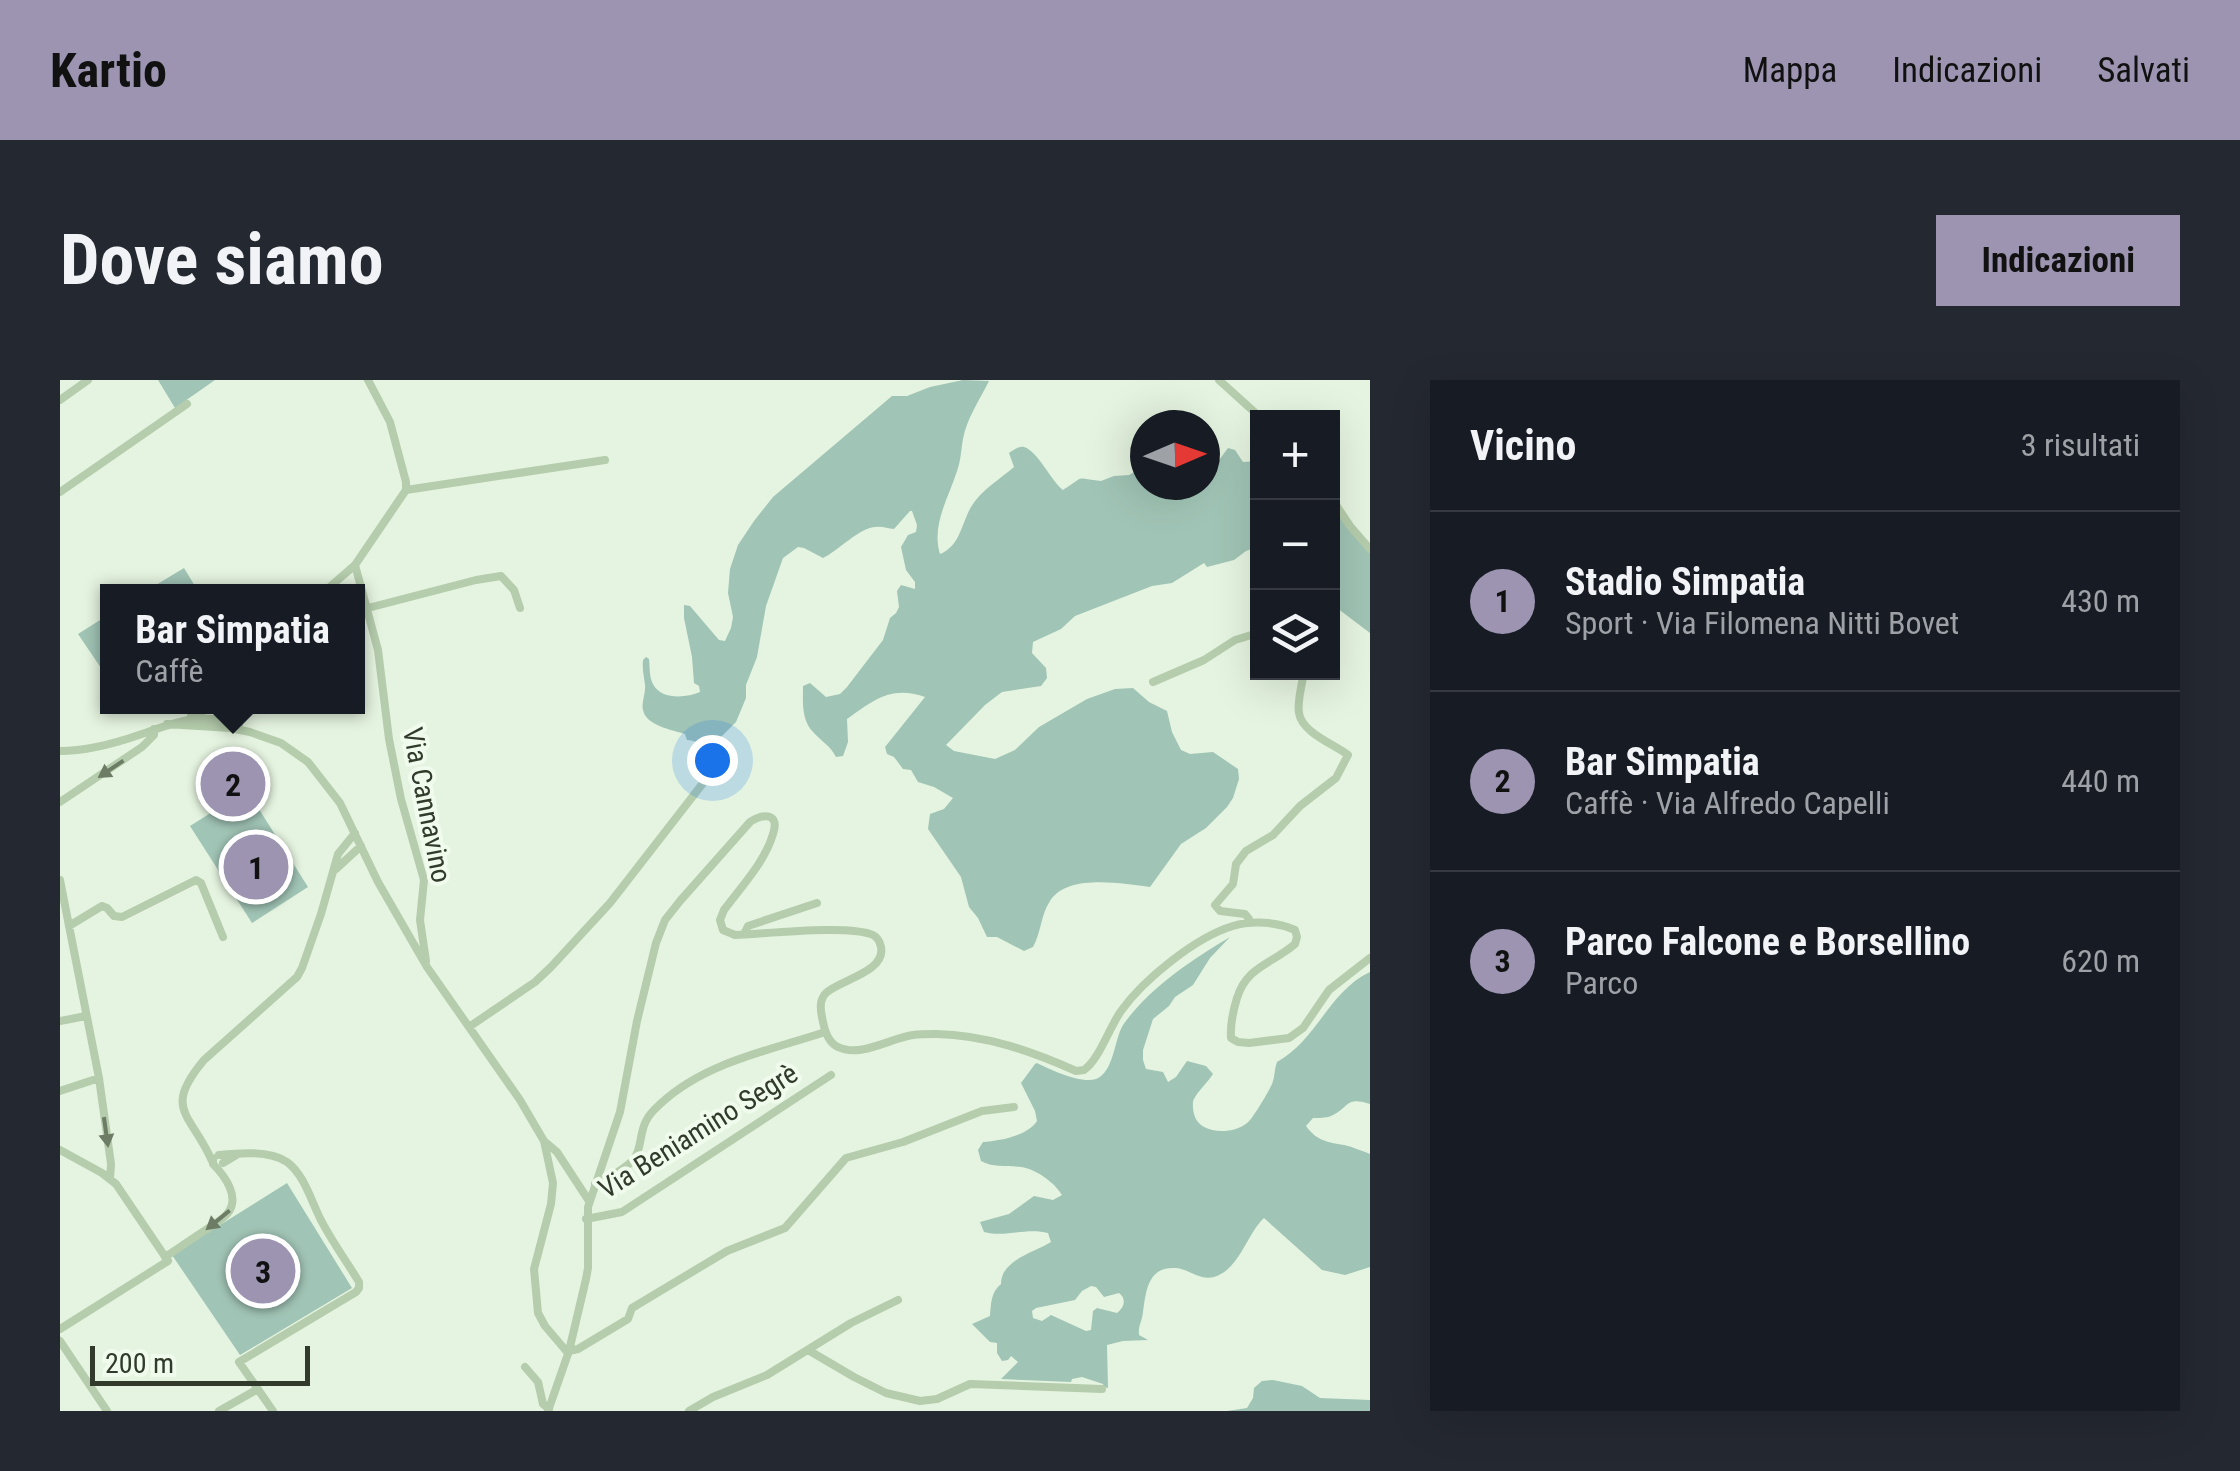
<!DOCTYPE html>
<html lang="it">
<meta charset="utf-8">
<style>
:root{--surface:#171b24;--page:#242831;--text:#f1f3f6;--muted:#9ea1a6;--line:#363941;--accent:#9c94b1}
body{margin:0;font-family:"Roboto Condensed",sans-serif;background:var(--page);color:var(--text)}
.controls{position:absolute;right:30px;top:30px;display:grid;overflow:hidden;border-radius:0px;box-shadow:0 10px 40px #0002}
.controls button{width:90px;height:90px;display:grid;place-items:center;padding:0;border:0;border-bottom:2px solid var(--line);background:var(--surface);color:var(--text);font:50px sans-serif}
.compass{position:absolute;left:1070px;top:30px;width:90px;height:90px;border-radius:50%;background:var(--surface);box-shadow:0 10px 40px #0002;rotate:88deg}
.scale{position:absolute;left:30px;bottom:25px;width:220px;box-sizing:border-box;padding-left:10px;border:5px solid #313a2b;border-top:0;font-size:28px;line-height:35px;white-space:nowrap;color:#313a2b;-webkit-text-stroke:8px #f0fbed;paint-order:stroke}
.you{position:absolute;left:652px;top:380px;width:35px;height:35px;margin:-25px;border:8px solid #fff;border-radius:50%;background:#1a73e8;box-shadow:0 0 0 15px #1a73e833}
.badge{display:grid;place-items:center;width:65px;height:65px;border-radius:50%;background:var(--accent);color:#111;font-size:32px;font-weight:700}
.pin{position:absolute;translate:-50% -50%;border:5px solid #fff;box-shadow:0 2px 10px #0006}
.popup{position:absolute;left:40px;top:204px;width:265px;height:130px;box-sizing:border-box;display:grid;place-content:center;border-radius:0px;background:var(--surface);filter:drop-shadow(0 2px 8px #0005);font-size:32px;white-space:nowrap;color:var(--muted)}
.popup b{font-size:38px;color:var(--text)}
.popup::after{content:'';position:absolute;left:50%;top:100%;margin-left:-20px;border:20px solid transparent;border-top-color:var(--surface)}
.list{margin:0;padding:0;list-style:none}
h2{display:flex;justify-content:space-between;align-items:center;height:130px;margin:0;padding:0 40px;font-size:42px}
h2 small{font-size:32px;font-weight:400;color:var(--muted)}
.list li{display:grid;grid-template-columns:65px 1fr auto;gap:30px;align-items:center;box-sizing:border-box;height:180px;padding:0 40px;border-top:2px solid var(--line)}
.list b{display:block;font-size:38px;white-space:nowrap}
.list p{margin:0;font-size:32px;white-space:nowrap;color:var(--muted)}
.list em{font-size:32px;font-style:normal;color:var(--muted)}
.icon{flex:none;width:55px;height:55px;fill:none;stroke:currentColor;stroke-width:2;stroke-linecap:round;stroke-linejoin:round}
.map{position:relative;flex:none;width:1310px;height:1031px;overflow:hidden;border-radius:0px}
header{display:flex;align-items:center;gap:60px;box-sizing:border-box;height:140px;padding:0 50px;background:var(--accent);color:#111}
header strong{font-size:48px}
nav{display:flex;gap:55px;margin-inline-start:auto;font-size:35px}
.intro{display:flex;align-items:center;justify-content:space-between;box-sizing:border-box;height:240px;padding:0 60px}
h1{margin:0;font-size:70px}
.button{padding:25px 45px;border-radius:0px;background:var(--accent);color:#111;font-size:35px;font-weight:700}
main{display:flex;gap:60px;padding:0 60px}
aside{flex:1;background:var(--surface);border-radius:0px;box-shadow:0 10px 40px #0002}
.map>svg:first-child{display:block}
.green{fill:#a0c4b5;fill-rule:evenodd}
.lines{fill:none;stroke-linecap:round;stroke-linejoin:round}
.minor{stroke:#b5cdac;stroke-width:8}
.oneway{fill:#6c7c65}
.labels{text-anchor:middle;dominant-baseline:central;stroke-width:8;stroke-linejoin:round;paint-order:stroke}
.street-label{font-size:28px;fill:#313a2b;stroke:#f0fbed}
</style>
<header>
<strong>Kartio</strong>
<nav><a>Mappa</a><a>Indicazioni</a><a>Salvati</a></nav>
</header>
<div class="intro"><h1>Dove siamo</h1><a class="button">Indicazioni</a></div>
<main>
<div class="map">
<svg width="1310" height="1031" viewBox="0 0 1310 1031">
<rect width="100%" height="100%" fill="#e5f4e0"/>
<path class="green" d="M98,0H155L115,28Z
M903,0L929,1C920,19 906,40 903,59C901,70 901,80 897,91C889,117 871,145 880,174C900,166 901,145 911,127C921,110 939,100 954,87L949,73C953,70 959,66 964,67C978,71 991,101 1003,110C1027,95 1013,98 1041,101L1054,96L1069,95L1085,86V105H1145V87L1159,80L1168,68L1175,70L1183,82L1197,81V167L1186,171L1174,180L1147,187L1144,183L1112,203L1092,206L1015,236L1001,249L973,262L972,273L986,288L987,298L981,306L942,312L925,325L886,365L894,371L935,379L955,370L979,347L1027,319L1055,309L1073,308L1089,322L1107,331L1112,352L1121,370L1130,374L1153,372L1178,389L1179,399L1173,418L1167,427L1146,448L1121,464L1090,507C1063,504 1008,493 990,521C981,534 981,553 973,567L964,571L937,557H927L918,538L909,527L901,497L868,449L870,434L884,429L893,418L874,407L858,402L851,390L843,389L834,377L827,374L825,367L865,317C831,305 814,320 787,339L788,362L783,376L776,377C770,365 762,362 754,353C741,340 743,323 743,306L750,303L766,317L780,314L787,307L823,260L830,238L836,233L839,227L837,211L841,205L855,209V202L846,190L841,167L848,155L856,152L857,145L852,131H850L834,149C828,149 822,146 816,147C800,147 778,171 763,178L744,168L738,167L723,178L706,226L697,277L686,305V318L676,342L658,360L655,374L660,390L650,386C644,372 644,361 627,360L625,354C613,350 586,346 583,330C581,323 586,313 585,305C584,296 582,289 583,280L586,277L589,279C590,287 589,297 593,304C601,320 626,318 640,312L639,306L634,303L632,277L624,238V225L630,226L659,260L665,261L671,248L673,237L668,213L670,189L678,165L694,141L713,117L832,16H847L870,7Z
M1272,128L1310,173V253L1273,225Z
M124,188L138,211H86Z
M48,235V288L43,291L18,254Z
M187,410L248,507L192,543L130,446Z
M1170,557L1150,578L1133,605L1115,617L1109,626L1093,639L1083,670V680L1086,689L1103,692L1108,702L1116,697L1127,681L1146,686L1153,694C1148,702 1138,711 1134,719C1132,722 1133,730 1134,734C1139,755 1173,755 1187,743C1192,740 1209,711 1212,704C1215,697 1214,690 1217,682C1257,660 1269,611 1310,592V724C1284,716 1290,728 1271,736C1266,738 1258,738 1253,738L1246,746C1257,761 1267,762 1284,765C1293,767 1302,771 1310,774V887L1285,895L1262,890L1204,838C1186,855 1180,889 1154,897C1140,901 1129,889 1116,888C1088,886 1086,911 1083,932C1082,942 1078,945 1079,955L1088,960L1063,961L1047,965L1048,1008L1044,1007L1043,1004L1022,997L1012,999L1011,1002L941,999L958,982L951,976L948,980L942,981L937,973V963L930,962L912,944L930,936C931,923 931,912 941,904C941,880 973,873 991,862L988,853C966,847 946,858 924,852L920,842L949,834L974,816L993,820L1002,815C995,803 976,789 961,787C947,785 933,788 921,781L918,770L923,762C940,761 967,756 977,741L975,731L961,703L975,684L977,683C991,690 1021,704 1036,699C1054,692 1054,660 1063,645C1088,609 1133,579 1170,557ZM1031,906L1036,907L1044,917L1059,913C1067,919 1064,928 1057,933L1037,928L1033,931L1031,950L1026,951L991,935L982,941L973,938L972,931L976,928L1015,920L1022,911Z
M227,803L292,908L180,975L112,875Z
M1213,1000L1242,1006L1260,1018L1310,1020V1031H1167L1187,1028L1193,1018L1194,1008L1202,1001Z"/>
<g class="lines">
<path class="minor" d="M1159,0L1201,38
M0,20L28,0
M346,110L545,80
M0,112L127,24
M1272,119L1290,146L1310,169
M295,185L318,270L329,359L341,419L364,500L360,540L366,581
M264,212L295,185L346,110V102L330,42L308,0
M308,228L416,200L441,196L454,210L460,228
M1093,302L1144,280L1175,260L1198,253
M172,326L178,345
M131,336L155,326
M157,340L163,332V326
M107,344L170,348L190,352L221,363L248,382L280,423L318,502L367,587L460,720L484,761L493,803L491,824L474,889L478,933L485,946L508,973
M0,371C27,371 53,364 79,355C116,343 140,330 179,346
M0,422L82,367L94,355V349
M276,489L301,466
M0,500L39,698L51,784L50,799
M1188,543L1189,539L1185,534L1160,531L1155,525L1173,504L1176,484L1186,471L1213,455L1240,426L1276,398L1288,375C1274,364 1242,353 1239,333C1237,321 1242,305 1244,292
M9,546L42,526L47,528L54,536L62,537L136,500L141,503L163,557
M684,554L688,546L757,523
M0,641L26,636
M409,647L475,602L491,587L550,523L647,398
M0,711L39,698
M484,761L497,772L529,821
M0,770L42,793L56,804L108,881L0,949
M159,775C179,773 209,770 227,782C245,795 252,824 262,842C273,863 287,882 299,902V908L296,912L179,982L213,1031
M152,781C131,733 102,730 144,680L237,597L242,588L261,534L278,474L295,453
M163,783L178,774
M535,804C544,801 568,787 574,779C584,765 577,747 594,730C638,684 704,672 762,653
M526,839L562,832L771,695
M105,877C119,868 133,858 147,849C153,845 162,840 167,834C181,818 165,796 153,784V778
M0,961L47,1031
M748,970L794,997L826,1013L860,1021L877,1019L910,1004L1042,1009
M509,971L518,969L568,939L572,928L667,871L725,848L786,778L843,762L922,731L954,727
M465,987L478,1002L483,1024L489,1029
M159,1031L198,1009
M488,1031L509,971L526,899L528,888V827L560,732L577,641L596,563L605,540L620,521L690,442C704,433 720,433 713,454C705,482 681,507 664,530L660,540L663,550L675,555C704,554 790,544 813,555C817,557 820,562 821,567C826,592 779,600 766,613C758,621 761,632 763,642C765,652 769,663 778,667C800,678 831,658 853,655C860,654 869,654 876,654C926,655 971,671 1016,691L1024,690C1039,680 1049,648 1061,631C1084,599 1136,557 1173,546C1193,540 1216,542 1235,550L1237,557L1235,564C1212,584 1187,586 1177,618C1173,631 1170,643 1171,658L1178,662L1189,663L1229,658L1243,648L1269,610L1310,578
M629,1031L653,1017L707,995L791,943L838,920"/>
</g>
<defs><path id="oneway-solid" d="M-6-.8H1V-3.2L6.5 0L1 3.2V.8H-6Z" transform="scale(2.5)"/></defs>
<g class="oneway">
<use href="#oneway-solid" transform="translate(51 389) rotate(146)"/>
<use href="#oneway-solid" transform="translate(46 752) rotate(82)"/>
<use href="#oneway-solid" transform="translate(158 840) rotate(141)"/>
</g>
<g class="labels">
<g class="street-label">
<text transform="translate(367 425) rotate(79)">Via Cannavino</text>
<text transform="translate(638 751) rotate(-32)">Via Beniamino Segrè</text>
</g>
</g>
</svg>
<div class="controls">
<button>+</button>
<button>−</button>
<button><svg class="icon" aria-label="layers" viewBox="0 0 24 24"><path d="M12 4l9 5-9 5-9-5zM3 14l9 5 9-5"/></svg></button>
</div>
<svg class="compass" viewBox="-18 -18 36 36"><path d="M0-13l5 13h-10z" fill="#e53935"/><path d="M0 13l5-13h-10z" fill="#9ea1a6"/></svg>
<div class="scale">200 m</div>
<div class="you"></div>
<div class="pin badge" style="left:196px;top:487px">1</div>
<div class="pin badge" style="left:173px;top:404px">2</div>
<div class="popup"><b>Bar Simpatia</b>Caffè</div>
<div class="pin badge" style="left:203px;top:891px">3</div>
</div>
<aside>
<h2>Vicino<small>3 risultati</small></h2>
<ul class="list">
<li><span class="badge">1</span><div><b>Stadio Simpatia</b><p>Sport · Via Filomena Nitti Bovet</p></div><em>430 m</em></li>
<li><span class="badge">2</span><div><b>Bar Simpatia</b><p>Caffè · Via Alfredo Capelli</p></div><em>440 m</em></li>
<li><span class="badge">3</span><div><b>Parco Falcone e Borsellino</b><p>Parco</p></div><em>620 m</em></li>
</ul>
</aside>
</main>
